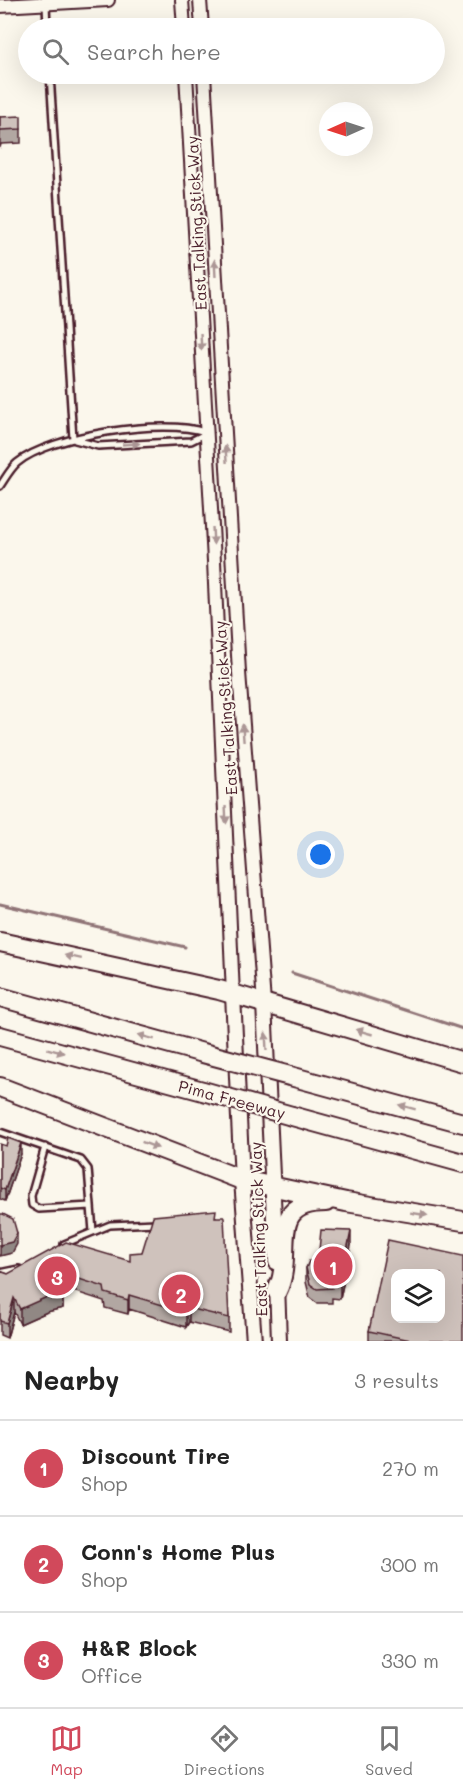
<!DOCTYPE html>
<style>
:root{--surface:#fff;--page:#f2f2f2;--text:#222;--muted:#767676;--line:#e0e0e0;--accent:#d1495b}
body{margin:0;font-family:Mali,sans-serif;background:var(--page);color:var(--text)}
.controls{position:absolute;right:18px;bottom:18px;display:grid;overflow:hidden;border-radius:12px;box-shadow:0 6px 24px #0002}
.controls button{width:54px;height:54px;display:grid;place-items:center;padding:0;border:0;border-bottom:2px solid var(--line);background:var(--surface);color:var(--text);font:30px sans-serif}
.compass{position:absolute;left:319px;top:102px;width:54px;height:54px;border-radius:50%;background:var(--surface);box-shadow:0 6px 24px #0002;rotate:267deg}
.you{position:absolute;left:321px;top:855px;width:21px;height:21px;margin:-15px;border:4px solid #fff;border-radius:50%;background:#1a73e8;box-shadow:0 0 0 9px #1a73e833}
.badge{display:grid;place-items:center;width:39px;height:39px;border-radius:50%;background:var(--accent);color:#fff;font-size:20px;font-weight:700}
.pin{position:absolute;translate:-50% -50%;border:3px solid #fff;box-shadow:0 2px 6px #0006}
.list{margin:0;padding:0;list-style:none}
h2{display:flex;justify-content:space-between;align-items:center;height:78px;margin:0;padding:0 24px;font-size:26px}
h2 small{font-size:20px;font-weight:400;color:var(--muted)}
.list li{display:grid;grid-template-columns:39px 1fr auto;gap:18px;align-items:center;box-sizing:border-box;height:96px;padding:0 24px;border-top:2px solid var(--line)}
.list b{display:block;font-size:22px;white-space:nowrap}
.list p{margin:0;font-size:20px;white-space:nowrap;color:var(--muted)}
.list em{font-size:20px;font-style:normal;color:var(--muted)}
.icon{flex:none;width:33px;height:33px;fill:none;stroke:currentColor;stroke-width:2;stroke-linecap:round;stroke-linejoin:round}
.map{position:relative;flex:none;width:463px;height:1341px;overflow:hidden}
.search{position:absolute;background:var(--surface);box-shadow:0 6px 24px #0002;left:18px;right:18px;top:18px;height:66px;display:flex;align-items:center;gap:15px;box-sizing:border-box;padding:0 21px;border-radius:33px;color:var(--muted);font-size:22px}
.sheet{height:366px;background:var(--surface)}
nav{display:flex;justify-content:space-around;align-items:center;box-sizing:border-box;height:84px;border-top:2px solid var(--line);background:var(--surface);font-size:16px;color:var(--muted)}
nav a{display:grid;justify-items:center;gap:3px}
nav .on{color:var(--accent)}
.map>svg:first-child{display:block}
.lines{fill:none;stroke-linecap:round;stroke-linejoin:round}
.stream{stroke:#907477;stroke-width:3}
.service-casing{stroke:#4a1f2b;stroke-width:10}
.tertiary-casing{stroke:#4a1f2b;stroke-width:16}
.secondary-casing{stroke:#4a1f2b;stroke-width:18}
.motorway-casing{stroke:#4a1f2b;stroke-width:22}
.service{stroke:#fbf7ec;stroke-width:5}
.tertiary{stroke:#fbf7ec;stroke-width:12}
.secondary{stroke:#fbf7ec;stroke-width:14}
.motorway{stroke:#fbf7ec;stroke-width:18}
.motorway-bridge-casing{stroke:#4a1f2b;stroke-width:22;stroke-linecap:butt}
.motorway-bridge{stroke:#fbf7ec;stroke-width:18}
.wall{fill:#b2a7a2;stroke:#4a1f2b;stroke-width:1.5}
.shaded-wall{fill:#918884;stroke:#4a1f2b;stroke-width:1.5}
.building{fill:#cfc2bc;stroke:#4a1f2b;stroke-width:1.5;fill-rule:evenodd}
.oneway{fill:#ab9695}
.labels{text-anchor:middle;dominant-baseline:central;stroke-width:4.5;stroke-linejoin:round;paint-order:stroke}
.street-label{font-size:16px;fill:#4a1f2b;stroke:#fbf7ec}
</style>
<div class="map">
<svg width="463" height="1341" viewBox="0 0 463 1341">
<rect width="100%" height="100%" fill="#fbf7ec"/>
<filter id="ink" filterUnits="userSpaceOnUse"><feTurbulence type="fractalNoise" baseFrequency=".0167" numOctaves="2"/><feDisplacementMap in="SourceGraphic" scale="12" xChannelSelector="R" yChannelSelector="G"/><feConvolveMatrix kernelMatrix="1 2 1 2 8 2 1 2 1" color-interpolation-filters="sRGB"/></filter>
<g filter="url(#ink)">
<g class="lines">
<path class="stream" d="M0,904L185,947
M292,973L463,1029"/>
<defs>
<path id="service" d="M46,4L47,28
M50,74L73,439
M75,440L98,446L191,441L207,433
M0,486C5,479 10,469 17,463C50,435 164,418 205,432
M0,1132L81,1160L88,1169L91,1206L39,1209L32,1205L31,1196L45,1147
M91,1206L93,1232
M64,1244L110,1225L156,1223
M0,1273L19,1269"/>
<path id="tertiary" d="M182,0L184,28
M200,0L202,28
M0,6L108,0
M186,74L214,561L233,995
M204,74L239,672L264,1003"/>
<path id="secondary" d="M233,995L242,1180L254,1341
M264,1003L276,1262
M277,1284L279,1341"/>
<path id="motorway" d="M0,942L219,990L463,1062
M0,997L203,1053
M0,1036L203,1091
M290,1076L463,1123
M0,1087L242,1180L346,1202L463,1221
M292,1116L463,1163
M277,1291C296,1255 263,1202 326,1202"/>
</defs>
<use href="#service" class="service-casing"/>
<use href="#tertiary" class="tertiary-casing"/>
<use href="#secondary" class="secondary-casing"/>
<use href="#motorway" class="motorway-casing"/>
<use href="#service" class="service"/>
<use href="#tertiary" class="tertiary"/>
<use href="#secondary" class="secondary"/>
<use href="#motorway" class="motorway"/>
<defs>
<path id="motorway-bridge" d="M203,1053L290,1076
M203,1091L292,1116"/>
</defs>
<use href="#motorway-bridge" class="motorway-bridge-casing"/>
<use href="#motorway-bridge" class="motorway-bridge"/>
</g>
<path class="wall" d="M0,117L21,129V143L1,144L0,148Z
M0,1145L21,1154L5,1201L0,1199Z
M216,1217L229,1318V1332L189,1322L186,1327L129,1309L128,1314L105,1308L104,1301L70,1290L63,1294V1308L47,1312L20,1324L14,1312L7,1338L0,1335V1271L8,1274L130,1261L142,1252Z
M351,1245L340,1299L332,1298V1303H317L310,1298L306,1282V1268L318,1260Z
M369,1331L463,1341H369Z"/>
<path class="shaded-wall" d="M21,1143V1154L5,1201V1190Z
M351,1231V1245L340,1299V1285Z
M17,1233V1244L12,1253L0,1256V1245Z
M70,1276V1290L63,1294V1308L47,1312L20,1324V1309Z
M129,1295V1309L128,1314V1300Z
M14,1298V1312L7,1338V1323Z
M189,1308V1322L186,1327V1312Z"/>
<path class="building" d="M21,116V129L1,130L0,133V117Z
M8,1138L21,1143L5,1190L0,1188V1144L6,1146Z
M216,1210L215,1217H224L229,1318L189,1308L186,1312L129,1295L128,1300L105,1293L104,1287L70,1276L58,1283L63,1294L47,1297L20,1309L14,1298L7,1323L0,1321V1271L8,1274L66,1242L130,1261V1253L142,1252L153,1216Z
M0,1214H3L13,1219L17,1233L12,1242L0,1245Z
M321,1230L351,1231L340,1285L332,1284V1288L317,1289L310,1284L306,1268L309,1261L318,1260Z
M388,1240L463,1256V1341H415L369,1331ZM396,1274H441V1318H396Z"/>
<defs><path id="oneway-solid" d="M-6-.8H1V-3.2L6.5 0L1 3.2V.8H-6Z" transform="scale(1.5)"/></defs>
<g class="oneway">
<use href="#oneway-solid" transform="translate(215 268) rotate(-93)"/>
<use href="#oneway-solid" transform="translate(201 342) rotate(87)"/>
<use href="#oneway-solid" transform="translate(131 444) rotate(-3)"/>
<use href="#oneway-solid" transform="translate(226 454) rotate(-94)"/>
<use href="#oneway-solid" transform="translate(213 536) rotate(87)"/>
<use href="#oneway-solid" transform="translate(243 733) rotate(-94)"/>
<use href="#oneway-solid" transform="translate(226 815) rotate(87)"/>
<use href="#oneway-solid" transform="translate(73 957) rotate(-168)"/>
<use href="#oneway-solid" transform="translate(364 1032) rotate(-164)"/>
<use href="#oneway-solid" transform="translate(146 1037) rotate(-165)"/>
<use href="#oneway-solid" transform="translate(266 1041) rotate(-93)"/>
<use href="#oneway-solid" transform="translate(56 1051) rotate(15)"/>
<use href="#oneway-solid" transform="translate(407 1107) rotate(-165)"/>
<use href="#oneway-solid" transform="translate(150 1145) rotate(21)"/>
<use href="#oneway-solid" transform="translate(419 1214) rotate(9)"/>
</g>
</g>
<g class="labels">
<g class="street-label">
<text transform="translate(196 223) rotate(-93)">East Talking Stick Way</text>
<text transform="translate(225 708) rotate(-94)">East Talking Stick Way</text>
<text transform="translate(232 1099) rotate(15)">Pima Freeway</text>
<text transform="translate(258 1229) rotate(-92)">East Talking Stick Way</text>
</g>
</g>
</svg>
<div class="controls">
<button><svg class="icon" aria-label="layers" viewBox="0 0 24 24"><path d="M12 4l9 5-9 5-9-5zM3 14l9 5 9-5"/></svg></button>
</div>
<svg class="compass" viewBox="-18 -18 36 36"><path d="M0-13l5 13h-10z" fill="#e53935"/><path d="M0 13l5-13h-10z" fill="#767676"/></svg>
<div class="you"></div>
<div class="pin badge" style="left:333px;top:1266px">1</div>
<div class="pin badge" style="left:181px;top:1294px">2</div>
<div class="pin badge" style="left:57px;top:1276px">3</div>
<div class="search"><svg class="icon" aria-label="search" viewBox="0 0 24 24"><circle cx="10" cy="10" r="6"/><path d="M15 15l6 6"/></svg>Search here</div>
</div>
<section class="sheet">
<h2>Nearby<small>3 results</small></h2>
<ul class="list">
<li><span class="badge">1</span><div><b>Discount Tire</b><p>Shop</p></div><em>270 m</em></li>
<li><span class="badge">2</span><div><b>Conn's Home Plus</b><p>Shop</p></div><em>300 m</em></li>
<li><span class="badge">3</span><div><b>H&amp;R Block</b><p>Office</p></div><em>330 m</em></li>
</ul>
</section>
<nav>
<a class="on"><svg class="icon" aria-label="map" viewBox="0 0 24 24"><path d="M3 6l6-2 6 2 6-2v14l-6 2-6-2-6 2zM9 4v14M15 6v14"/></svg>Map</a>
<a><svg class="icon" aria-label="directions" viewBox="0 0 24 24"><path d="M12 3l9 9-9 9-9-9zM9 14v-3h6M13 9l2 2-2 2"/></svg>Directions</a>
<a><svg class="icon" aria-label="saved" viewBox="0 0 24 24"><path d="M7 4h10v16l-5-4-5 4z"/></svg>Saved</a>
</nav>
